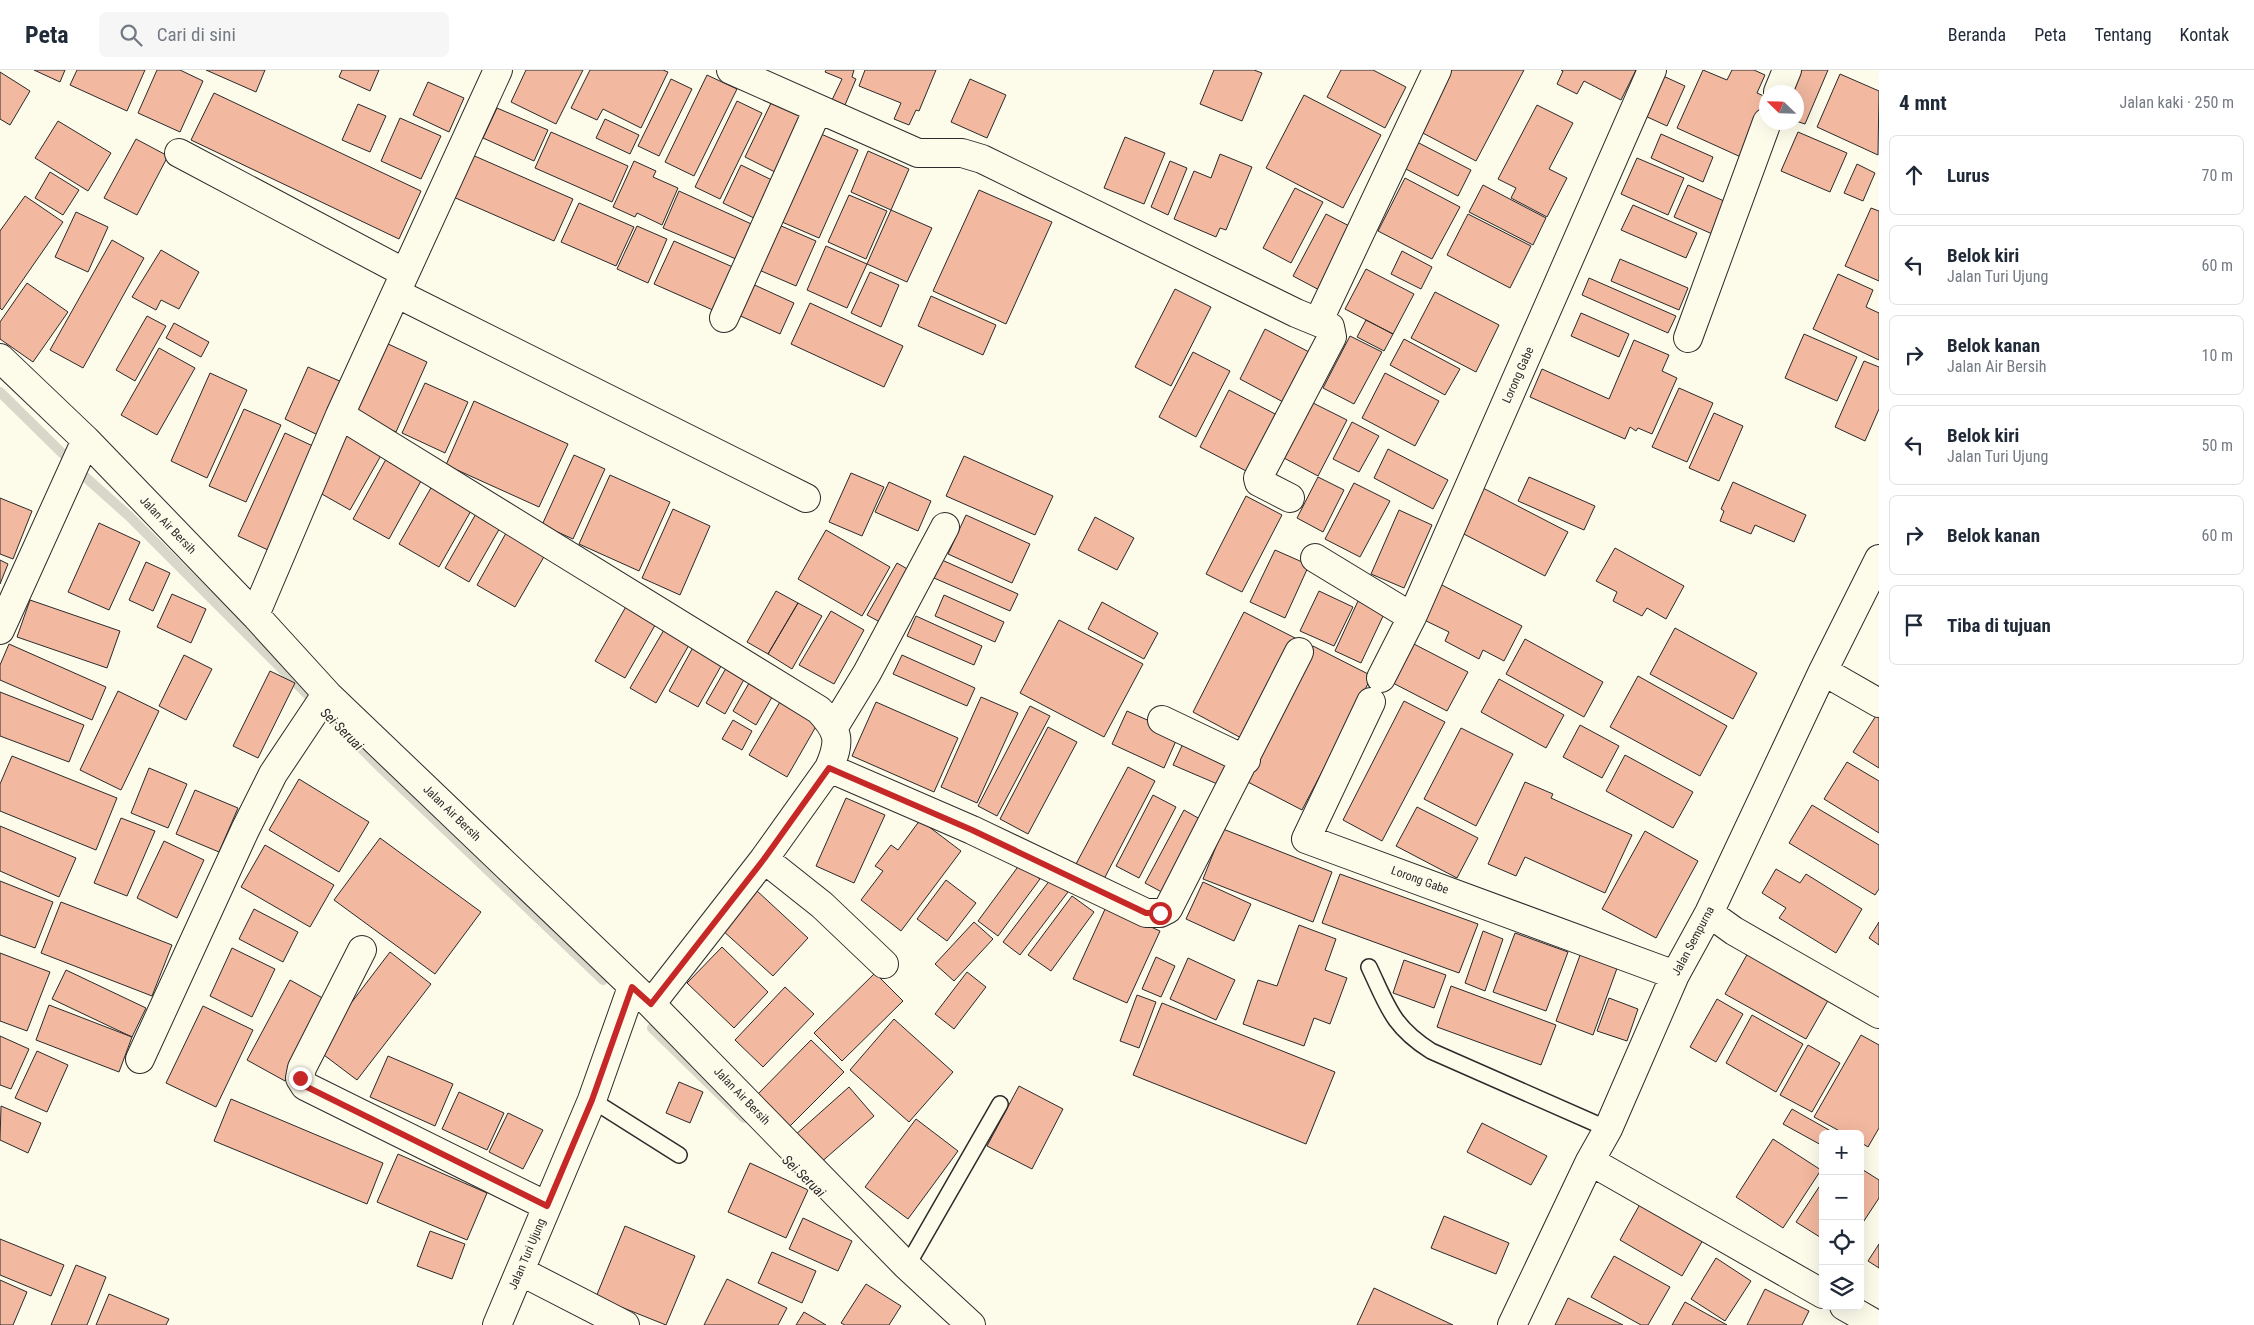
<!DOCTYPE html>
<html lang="id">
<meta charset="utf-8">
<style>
:root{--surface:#fff;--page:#f6f6f7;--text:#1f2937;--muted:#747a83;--line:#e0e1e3}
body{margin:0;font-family:"Roboto Condensed",sans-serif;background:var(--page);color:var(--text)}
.controls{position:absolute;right:15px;bottom:15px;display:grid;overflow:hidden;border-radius:8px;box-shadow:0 5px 20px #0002}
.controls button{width:45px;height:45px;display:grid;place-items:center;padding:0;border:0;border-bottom:1px solid var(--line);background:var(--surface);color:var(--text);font:25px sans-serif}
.compass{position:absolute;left:1759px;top:15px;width:45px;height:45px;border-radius:50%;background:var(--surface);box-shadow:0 5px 20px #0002;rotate:293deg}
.stop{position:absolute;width:15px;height:15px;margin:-11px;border:4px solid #c62828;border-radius:50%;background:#fff}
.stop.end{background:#c62828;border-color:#fff;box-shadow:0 1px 5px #0008}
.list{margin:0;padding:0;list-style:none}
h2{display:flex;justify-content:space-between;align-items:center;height:65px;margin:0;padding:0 20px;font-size:21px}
h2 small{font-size:16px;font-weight:400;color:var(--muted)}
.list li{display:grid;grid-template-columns:32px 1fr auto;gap:15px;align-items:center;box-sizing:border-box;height:80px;margin:0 10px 10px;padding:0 10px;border:1px solid var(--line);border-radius:8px}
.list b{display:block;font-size:19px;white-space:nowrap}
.list p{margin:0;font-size:16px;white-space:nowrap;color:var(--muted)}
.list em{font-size:16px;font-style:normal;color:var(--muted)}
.icon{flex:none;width:28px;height:28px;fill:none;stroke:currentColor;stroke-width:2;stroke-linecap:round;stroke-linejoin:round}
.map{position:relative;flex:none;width:1879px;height:1255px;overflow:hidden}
header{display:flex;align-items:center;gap:30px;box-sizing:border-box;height:70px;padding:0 25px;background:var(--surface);border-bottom:1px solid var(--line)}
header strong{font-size:24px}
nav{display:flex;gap:28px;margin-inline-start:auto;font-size:18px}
.search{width:350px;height:45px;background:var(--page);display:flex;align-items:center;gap:12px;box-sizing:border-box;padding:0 18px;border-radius:8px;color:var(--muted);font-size:19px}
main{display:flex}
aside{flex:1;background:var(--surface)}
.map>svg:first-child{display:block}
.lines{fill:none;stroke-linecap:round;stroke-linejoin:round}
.stream{stroke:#d8d7c9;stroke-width:10}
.building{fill:#f2b8a0;stroke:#2b2b2b}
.lane-casing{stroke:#2b2b2b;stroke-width:18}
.street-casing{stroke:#2b2b2b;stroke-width:30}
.lane{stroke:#fdfbea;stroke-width:15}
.street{stroke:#fdfbea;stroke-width:28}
.route{stroke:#c62828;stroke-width:6}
.labels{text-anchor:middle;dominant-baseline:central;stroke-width:4;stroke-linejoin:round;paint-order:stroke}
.street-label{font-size:12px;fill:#2b2b2b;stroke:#fdfbea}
.water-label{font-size:14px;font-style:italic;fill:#2b2b2b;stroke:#fdfbea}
</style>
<header>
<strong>Peta</strong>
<div class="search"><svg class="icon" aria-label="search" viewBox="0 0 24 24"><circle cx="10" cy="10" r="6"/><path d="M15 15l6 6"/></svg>Cari di sini</div>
<nav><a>Beranda</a><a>Peta</a><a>Tentang</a><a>Kontak</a></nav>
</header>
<main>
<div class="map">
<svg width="1879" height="1255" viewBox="0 0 1879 1255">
<rect width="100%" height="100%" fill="#fdfbea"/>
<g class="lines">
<path class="stream" d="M0,322L63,384
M83,405L129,446L384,701L603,910
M652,958L744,1048"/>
</g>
<path class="building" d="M34,0H65L60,12Z
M77,0H145L127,41L70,15Z
M157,0H180L203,11L180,62L138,43Z
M206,0H265L256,22Z
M342,0H379L370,21L339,7Z
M526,0H583L556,54L511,32Z
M590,0H663L668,2L641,58L603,39L597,50L571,38Z
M826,0H854L852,7L856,9L845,35L832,30L842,9L825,2Z
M865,0H936L919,41L916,40L909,55L894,49L901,33L859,16Z
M1214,0H1254L1262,3L1242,51L1200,34Z
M1341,0H1373L1406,17L1385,58L1327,27Z
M1451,0H1524L1476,91L1419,61Z
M1561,0H1636L1621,30L1584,11L1577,24L1557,14L1563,1Z
M1703,0L1727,10L1732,0H1754L1765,5L1757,23L1766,27V35L1743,88L1677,58Z
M1798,0H1828L1805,54L1796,51V22H1788Z
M0,2L30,21L10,55L0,49Z
M1840,4L1879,21L1878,85L1817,57Z
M707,5L737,19L694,106L665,92Z
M1661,5L1685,16L1667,56L1643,45Z
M671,9L692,19L659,86L638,76Z
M970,9L1006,25L987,68L951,52Z
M428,12L464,28L449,62L413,45Z
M214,23L421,121L399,169L191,70Z
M1304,25L1381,65L1343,138L1266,98Z
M737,31L762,43L720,129L695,117Z
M772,31L810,50L783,106L745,87Z
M358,34L386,46L370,82L342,70Z
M1537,35L1573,53L1549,99L1567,108L1547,147L1511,128L1516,118L1498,109Z
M497,38L548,60L534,91L483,68Z
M400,48L441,66L421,109L381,91Z
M605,49L639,65L630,84L596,68Z
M58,51L111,83L88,121L35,88Z
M551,62L628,96L612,132L535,98Z
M1798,62L1847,83L1830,122L1781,101Z
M821,64L858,80L819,168L782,152Z
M1661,64L1713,87L1703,112L1651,88Z
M1125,67L1165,83L1144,134L1104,118Z
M136,69L168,86L137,145L104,128Z
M1417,72L1471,100L1458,126L1404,98Z
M868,81L909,99L891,140L851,122Z
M470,84L573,129L554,171L451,126Z
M1220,84L1252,97L1226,160L1220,158L1216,167L1174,149L1194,101L1211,108Z
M1637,88L1684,108L1668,145L1621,124Z
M634,91L656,101L653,107L678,118L662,155L637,143L635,147L613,137Z
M1170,91L1187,98L1168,145L1151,137Z
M1857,94L1875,103L1863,131L1844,123Z
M741,95L776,112L758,150L723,133Z
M50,102L79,120L63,145L35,128Z
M1405,108L1460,137L1432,189L1378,161Z
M1483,115L1546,148L1533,175L1469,142Z
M1688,115L1733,135L1719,167L1674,147Z
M1295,118L1323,132L1291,193L1263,178Z
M979,120L1052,152L1006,254L933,221Z
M679,121L758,157L743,192L663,158Z
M849,125L887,141L866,189L828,172Z
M25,126L63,152L2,240L0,238V161Z
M579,133L634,157L616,196L561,172Z
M1633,135L1697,163L1686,188L1621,160Z
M1871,138L1879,141V211L1845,196Z
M891,140L932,158L907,212L867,194Z
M76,142L108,157L88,202L55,187Z
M1326,144L1357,160L1325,223L1293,206Z
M1468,144L1531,176L1510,218L1447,185Z
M779,155L816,171L796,216L759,200Z
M637,156L667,169L648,213L617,199Z
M112,170L144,188L83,298L50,280Z
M674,171L735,198L715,241L654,214Z
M826,176L867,194L847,238L807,220Z
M161,180L199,202L179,239L161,230L156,240L132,227Z
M1402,181L1432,197L1421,219L1391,204Z
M1620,189L1688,218L1679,240L1611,211Z
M1366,199L1414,224L1393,264L1345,239Z
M870,202L899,215L881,257L851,243Z
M1838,204L1873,220L1866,237L1879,243V290L1813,259Z
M1589,208L1676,246L1668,263L1582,225Z
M748,212L794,233L780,264L734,243Z
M27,213L68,242L33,292L0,269V252Z
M1175,219L1211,237L1171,316L1135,297Z
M1435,222L1499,255L1476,302L1411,268Z
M931,226L996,255L983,285L918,256Z
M810,233L903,276L884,317L791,274Z
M1581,243L1629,264L1619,287L1571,266Z
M147,246L166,256L135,311L116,300Z
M1366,250L1393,264L1384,281L1357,267Z
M174,253L209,272L201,287L166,268Z
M1265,259L1311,283L1285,333L1240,309Z
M1804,264L1857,287L1837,331L1785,308Z
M1350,266L1382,282L1354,334L1323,318Z
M1404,269L1460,299L1445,325L1390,295Z
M1634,270L1669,285L1662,301L1677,308L1652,364L1638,358L1636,361L1630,357L1625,369L1530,327L1542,299L1609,329Z
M386,273L427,292L396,362L355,344Z
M159,278L195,298L157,365L121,345Z
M1193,282L1230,301L1196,367L1159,347Z
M1864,291L1879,297V339L1865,371L1835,357Z
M308,297L344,313L320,366L285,349Z
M210,303L247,320L207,408L171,391Z
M1385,303L1439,331L1415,376L1362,348Z
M425,313L468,332L445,383L402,363Z
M1679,318L1713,333L1687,392L1652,377Z
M1229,320L1279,346L1250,403L1200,377Z
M474,331L568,374L539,437L446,395Z
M1313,333L1347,350L1318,406L1284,388Z
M244,339L281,355L246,432L209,416Z
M1714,343L1743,356L1719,411L1689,398Z
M1352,352L1379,366L1359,402L1333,389Z
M346,361L383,382L350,440L313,419Z
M285,363L315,377L268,480L238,466Z
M1388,379L1448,410L1433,439L1374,408Z
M390,382L426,402L389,469L353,449Z
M574,385L605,399L573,469L542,455Z
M964,386L1053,426L1035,465L946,426Z
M851,403L884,417L862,466L829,452Z
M610,405L670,432L639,501L579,474Z
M1318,407L1344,420L1323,462L1297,448Z
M1529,407L1595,436L1584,460L1518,431Z
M436,409L476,432L439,497L399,474Z
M889,412L931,431L918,461L875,442Z
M1733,412L1806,445L1794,472L1755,455L1751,464L1720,451L1724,441L1721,439Z
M1354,413L1390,431L1360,487L1325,469Z
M1483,418L1568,462L1545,506L1460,462Z
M1246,426L1282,445L1242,522L1206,504Z
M0,428L32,441L13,489L0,484Z
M673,439L710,456L680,525L642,508Z
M1399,440L1432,455L1404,518L1371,504Z
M477,442L501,456L469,512L445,498Z
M966,445L1030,474L1012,513L948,484Z
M1095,447L1134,468L1117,500L1078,480Z
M99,453L140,472L109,540L68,522Z
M510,456L549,478L515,537L477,515Z
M826,460L890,497L862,546L798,509Z
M1615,478L1684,516L1666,549L1647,538L1642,546L1613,531L1617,522L1596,511Z
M1275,480L1309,495L1285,548L1250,532Z
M0,490L8,494L0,514Z
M942,490L1018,524L1010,541L934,508Z
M146,492L170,503L153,541L129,530Z
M897,493L916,504L887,556L867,545Z
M1438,513L1522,556L1504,591L1483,580L1479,589L1445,571L1449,562L1420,548Z
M776,521L798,533L768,584L747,572Z
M1319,521L1353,537L1334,576L1300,561Z
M172,524L206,539L191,573L157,557Z
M944,525L1004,552L995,572L935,546Z
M632,526L662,543L625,608L595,591Z
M30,530L120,561L107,598L17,567Z
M1358,531L1384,544L1361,593L1335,581Z
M1102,532L1158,563L1144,589L1088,559Z
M798,533L822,546L792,599L768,584Z
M831,541L864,560L834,614L799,595Z
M1244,542L1297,569L1245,670L1193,642Z
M916,546L982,576L974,595L907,566Z
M1059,550L1143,594L1104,667L1020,623Z
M668,553L693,568L656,633L630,618Z
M1675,558L1757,603L1733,649L1650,604Z
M1525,569L1603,612L1584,647L1506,604Z
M696,572L725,589L698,637L669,621Z
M1412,573L1468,602L1447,641L1391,612Z
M9,574L106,617L92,650L0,610V595Z
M1313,576L1372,606L1302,740L1244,710Z
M184,585L212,599L186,650L159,636Z
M902,585L975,618L967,636L893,604Z
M729,593L747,604L725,644L706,633Z
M270,601L295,613L258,688L233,676Z
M756,601L779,615L756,655L733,641Z
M1638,606L1727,656L1700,706L1610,657Z
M1499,609L1564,645L1546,678L1481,642Z
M118,621L159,641L121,720L80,700Z
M0,622L84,655L69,692L0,666Z
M784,625L822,646L787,707L749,685Z
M981,627L1018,643L977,733L941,717Z
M1404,631L1445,652L1382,771L1343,750Z
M876,632L958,668L934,722L852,686Z
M1030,636L1050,646L997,746L978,736Z
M1127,641L1179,664L1164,698L1112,674Z
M1879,641V698L1853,682Z
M733,650L752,661L742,680L722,669Z
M1580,655L1619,676L1602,708L1563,687Z
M1048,657L1077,672L1028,764L1000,749Z
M1461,658L1513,684L1476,756L1424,729Z
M1187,665L1242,689L1229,719L1173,695Z
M1625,685L1693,722L1673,758L1606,721Z
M12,686L117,728L96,780L0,741V714Z
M1847,692L1879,711V763L1824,729Z
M1128,697L1155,711L1104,809L1076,794Z
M149,698L187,714L168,758L131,743Z
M299,709L369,752L339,802L269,760Z
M1525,712L1553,724L1551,728L1632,765L1605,823L1525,787L1516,806L1488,794Z
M195,720L238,738L219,782L176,764Z
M1153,725L1176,737L1139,808L1116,796Z
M846,728L885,745L854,813L816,796Z
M1812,735L1879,775V819L1875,825L1789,773Z
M1417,737L1478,768L1457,808L1396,776Z
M1184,740L1207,753L1169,826L1145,813Z
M121,748L155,761L127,826L94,813Z
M920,750L961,781L901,861L861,830L883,801L875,796L891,775L898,780Z
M0,756L76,788L59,827L0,801Z
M1223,759L1332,802L1313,852L1203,809Z
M1645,761L1698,791L1656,868L1602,839Z
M380,768L481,842L435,904L334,830Z
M164,771L204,790L177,848L137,828Z
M265,775L334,815L310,857L241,817Z
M1020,794L1040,809L998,866L978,851Z
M1776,799L1800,813L1806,804L1862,839L1836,883L1779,848L1786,838L1762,823Z
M1340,804L1478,854L1459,903L1322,853Z
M946,810L976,833L947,871L917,849Z
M1050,810L1068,822L1020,885L1003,872Z
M0,811L53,832L35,878L0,865Z
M1203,812L1251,834L1234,871L1186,849Z
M756,820L808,868L773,906L721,859Z
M1072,826L1094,842L1051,901L1028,885Z
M61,832L172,875L152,926L41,883Z
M1106,837L1160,861L1127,933L1073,909Z
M254,839L298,862L283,892L239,869Z
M974,852L993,869L954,911L935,894Z
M1879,852V875L1869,868Z
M1299,855L1336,869L1325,900L1347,908L1330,954L1314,948L1304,976L1243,954L1258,910L1277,916Z
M1483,861L1503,869L1485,921L1465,913Z
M1515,863L1568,882L1546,941L1493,922Z
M722,877L768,922L734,958L687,913Z
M1583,877L1620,890L1593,965L1556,951Z
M232,878L275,899L252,947L210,926Z
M1749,881L1830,927L1806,969L1725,924Z
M390,882L431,914L357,1010L316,979Z
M0,883L50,902L27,961L0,951Z
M1156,887L1175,896L1161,927L1142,919Z
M1188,888L1235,910L1216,950L1170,929Z
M1404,890L1446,905L1434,938L1393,923Z
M66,900L146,938L132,967L52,929Z
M967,902L986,917L954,959L935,944Z
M875,903L903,931L842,991L814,963Z
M290,910L328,931L285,1011L247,990Z
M1451,916L1556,955L1541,995L1437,957Z
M785,917L814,944L763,997L735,970Z
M1137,925L1156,932L1139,978L1120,971Z
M1609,928L1638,939L1627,971L1597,961Z
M1717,929L1743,944L1716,992L1690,977Z
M1162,933L1335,1002L1306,1074L1133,1005Z
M49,935L132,967L119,1002L36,970Z
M203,936L253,960L216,1037L166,1013Z
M1752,945L1803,974L1776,1022L1726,993Z
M894,949L953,1002L909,1052L850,1000Z
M1861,965L1879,975V1058L1868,1077L1860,1072V1064H1845L1814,1047Z
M0,966L29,979L11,1019L0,1015Z
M811,970L844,1002L788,1058L756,1026Z
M1808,975L1840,993L1812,1042L1780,1025Z
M37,981L68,995L47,1042L15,1028Z
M388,986L453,1014L435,1056L370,1027Z
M679,1012L703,1022L690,1053L666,1043Z
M1019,1016L1063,1039L1032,1099L987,1076Z
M849,1017L874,1046L819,1094L794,1066Z
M459,1022L504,1043L487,1080L442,1059Z
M231,1029L383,1093L367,1134L214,1071Z
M1,1036L41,1053L28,1083L0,1070Z
M1792,1039L1836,1064H1823V1076L1783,1054Z
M508,1043L543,1060L523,1099L489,1082Z
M916,1049L958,1081L908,1149L865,1117Z
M1482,1053L1547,1086L1531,1115L1467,1082Z
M1773,1069L1821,1100L1783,1158L1736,1127Z
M398,1084L487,1123L467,1170L377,1132Z
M750,1093L808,1120L786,1168L728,1142Z
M1860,1098L1879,1110V1128L1860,1157Z
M1823,1111V1169L1796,1152Z
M1644,1127L1707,1163L1682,1206L1620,1170Z
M1444,1146L1509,1173L1496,1204L1431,1178Z
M803,1148L852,1171L838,1201L789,1179Z
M625,1156L695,1186L666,1255L596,1227Z
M430,1161L465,1174L452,1209L417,1196Z
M0,1169L64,1195L51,1226L0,1205Z
M1879,1174V1198L1868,1191Z
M772,1182L816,1201L802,1233L758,1213Z
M1614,1186L1670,1217L1648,1255H1641L1591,1227Z
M1716,1188L1751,1211L1725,1251L1691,1229Z
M76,1195L106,1207L87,1255H51Z
M727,1209L787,1238L778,1255H704Z
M0,1210L27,1222L13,1255H0Z
M866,1214L901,1236L889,1255H845L841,1253Z
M1374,1218L1453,1255H1357Z
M1765,1219L1809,1241L1802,1255H1747Z
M109,1224L169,1249L166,1255H96Z
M1568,1228L1623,1255H1555Z
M1685,1232L1727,1255H1672Z
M804,1242L826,1255H796Z"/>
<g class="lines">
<defs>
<path id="lane" d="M1369,897C1388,937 1392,956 1431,981L1608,1059
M592,1030L679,1085
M907,1196L1000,1034"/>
<path id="street" d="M731,0L918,83H962L982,89L1296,243L1330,257L1332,267L1258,408L1259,412L1290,428
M1778,22L1787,0
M179,83L405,203
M396,223L806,428
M724,248L818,39
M1318,252L1437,0
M1688,268L1767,52
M0,288L86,370L255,545L328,625L651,934L907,1196L971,1255
M340,345L819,640C839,662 841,670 829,698L764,789L651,934
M1315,488L1412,547
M255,545L340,345L498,0
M0,560L86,370
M1823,601L1879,633
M1381,608L1412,547L1652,0
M1371,632L1306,769L1675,905
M1162,650L1246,690
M834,657L867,603L945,457
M829,698L972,760L1146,843H1160L1168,839L1299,582
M764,789L822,835L884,894
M1709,843L1734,861L1879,944
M362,880L302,998L300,1008L305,1016L547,1136
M140,989L245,760L273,704L323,629L328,625
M1590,1091L1823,1224
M520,1201L625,1255
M1844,1236L1877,1255
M497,1255L592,1030L632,917
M1512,1255L1590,1091L1608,1059L1675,905L1709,843L1823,601L1879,489"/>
</defs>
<use href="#lane" class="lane-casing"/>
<use href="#street" class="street-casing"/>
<use href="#lane" class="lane"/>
<use href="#street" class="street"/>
</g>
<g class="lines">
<path class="route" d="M300,1008L305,1016L547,1136L592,1030L632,917L651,934L764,789L829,698L972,760L1146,843H1160"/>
</g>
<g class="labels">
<g class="street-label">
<text transform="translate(1518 305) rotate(-66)">Lorong Gabe</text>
<text transform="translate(168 455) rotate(46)">Jalan Air Bersih</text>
<text transform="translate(452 743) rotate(44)">Jalan Air Bersih</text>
<text transform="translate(1420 810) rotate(20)">Lorong Gabe</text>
<text transform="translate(1693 871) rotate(-62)">Jalan Sempurna</text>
<text transform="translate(742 1026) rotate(46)">Jalan Air Bersih</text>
<text transform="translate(527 1184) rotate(-67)">Jalan Turi Ujung</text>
</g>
<g class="water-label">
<text transform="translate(342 659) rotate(45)">Sei Seruai</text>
<text transform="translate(804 1106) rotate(44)">Sei Seruai</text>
</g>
</g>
</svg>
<div class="controls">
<button>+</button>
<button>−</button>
<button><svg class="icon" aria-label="locate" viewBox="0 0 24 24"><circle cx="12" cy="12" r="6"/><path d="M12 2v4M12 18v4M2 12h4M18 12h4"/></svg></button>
<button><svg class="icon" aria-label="layers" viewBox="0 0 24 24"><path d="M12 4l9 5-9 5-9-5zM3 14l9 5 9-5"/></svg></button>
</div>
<svg class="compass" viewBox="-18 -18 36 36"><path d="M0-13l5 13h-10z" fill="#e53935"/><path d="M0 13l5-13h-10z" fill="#747a83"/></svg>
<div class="stop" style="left:1160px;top:843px"></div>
<div class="stop end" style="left:300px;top:1008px"></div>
</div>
<aside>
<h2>4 mnt<small>Jalan kaki · 250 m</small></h2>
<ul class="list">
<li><svg class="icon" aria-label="ahead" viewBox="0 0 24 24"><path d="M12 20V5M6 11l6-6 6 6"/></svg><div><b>Lurus</b></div><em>70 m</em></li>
<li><svg class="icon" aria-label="left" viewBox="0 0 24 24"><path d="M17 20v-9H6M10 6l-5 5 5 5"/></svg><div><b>Belok kiri</b><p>Jalan Turi Ujung</p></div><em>60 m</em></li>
<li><svg class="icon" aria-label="right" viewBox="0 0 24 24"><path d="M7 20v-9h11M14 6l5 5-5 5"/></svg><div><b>Belok kanan</b><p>Jalan Air Bersih</p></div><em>10 m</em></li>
<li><svg class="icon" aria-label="left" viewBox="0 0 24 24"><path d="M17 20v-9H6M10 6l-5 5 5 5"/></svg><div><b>Belok kiri</b><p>Jalan Turi Ujung</p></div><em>50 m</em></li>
<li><svg class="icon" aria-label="right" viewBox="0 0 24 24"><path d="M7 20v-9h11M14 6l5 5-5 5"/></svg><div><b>Belok kanan</b></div><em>60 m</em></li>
<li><svg class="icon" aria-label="arrive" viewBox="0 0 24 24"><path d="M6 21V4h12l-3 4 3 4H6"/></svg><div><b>Tiba di tujuan</b></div></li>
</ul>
</aside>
</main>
